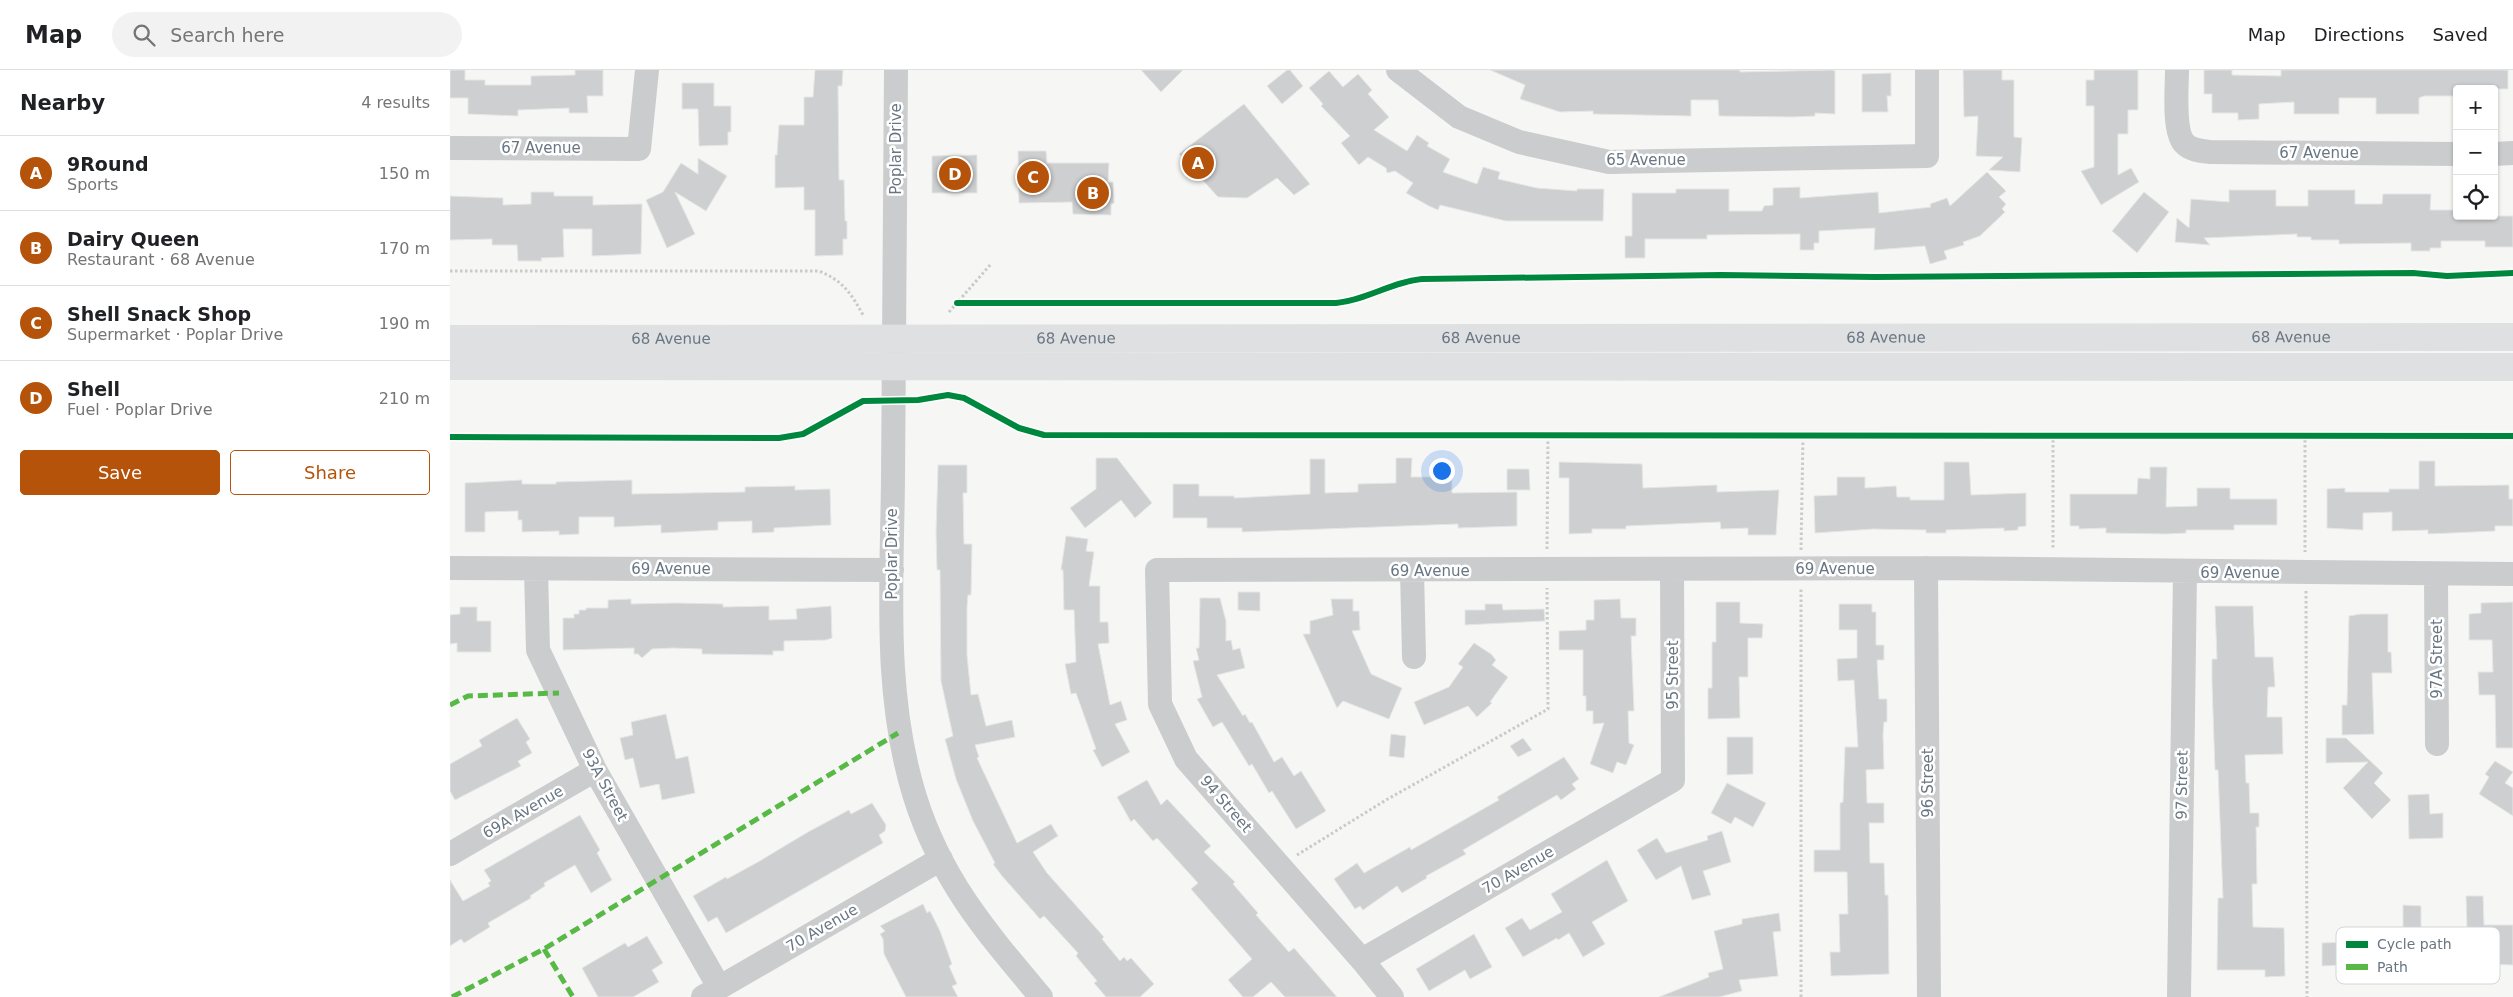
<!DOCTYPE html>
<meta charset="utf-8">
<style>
:root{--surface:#fff;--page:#f2f2f2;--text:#202124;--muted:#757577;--line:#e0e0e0;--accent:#b45309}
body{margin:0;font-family:"DejaVu Sans",sans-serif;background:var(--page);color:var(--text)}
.controls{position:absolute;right:15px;top:15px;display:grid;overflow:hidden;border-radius:5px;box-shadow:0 1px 4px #0004}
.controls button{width:45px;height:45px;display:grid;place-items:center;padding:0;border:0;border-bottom:1px solid var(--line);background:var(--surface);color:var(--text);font:25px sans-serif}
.you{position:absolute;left:991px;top:400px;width:18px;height:18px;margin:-12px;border:4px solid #fff;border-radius:50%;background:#1a73e8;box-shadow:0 0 0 8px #1a73e833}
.badge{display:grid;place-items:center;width:32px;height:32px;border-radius:50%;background:var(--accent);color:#fff;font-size:16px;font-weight:700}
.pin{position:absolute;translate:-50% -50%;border:2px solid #fff;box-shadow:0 1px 5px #0006}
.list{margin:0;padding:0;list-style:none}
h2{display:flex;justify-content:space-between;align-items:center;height:65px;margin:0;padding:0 20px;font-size:21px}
h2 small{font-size:16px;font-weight:400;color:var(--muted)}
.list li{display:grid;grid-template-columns:32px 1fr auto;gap:15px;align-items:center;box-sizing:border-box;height:75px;padding:0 20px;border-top:1px solid var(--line)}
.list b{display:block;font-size:19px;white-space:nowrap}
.list p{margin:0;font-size:16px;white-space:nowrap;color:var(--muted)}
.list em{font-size:16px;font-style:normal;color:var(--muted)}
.actions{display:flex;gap:10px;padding:15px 20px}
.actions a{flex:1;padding:11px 0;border:1px solid var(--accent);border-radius:5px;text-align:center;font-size:18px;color:var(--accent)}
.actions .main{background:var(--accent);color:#fff}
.icon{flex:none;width:28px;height:28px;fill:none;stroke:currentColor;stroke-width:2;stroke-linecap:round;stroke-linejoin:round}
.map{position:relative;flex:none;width:2063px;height:927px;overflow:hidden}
header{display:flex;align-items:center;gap:30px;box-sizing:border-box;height:70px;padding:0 25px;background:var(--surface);border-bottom:1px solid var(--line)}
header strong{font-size:24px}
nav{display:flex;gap:28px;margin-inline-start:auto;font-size:18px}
.search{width:350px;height:45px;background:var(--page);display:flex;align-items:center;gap:12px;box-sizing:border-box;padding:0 18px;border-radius:28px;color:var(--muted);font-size:19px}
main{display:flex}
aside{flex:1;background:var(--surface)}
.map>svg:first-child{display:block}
.building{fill:#cdcfd0;stroke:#e6e6e5}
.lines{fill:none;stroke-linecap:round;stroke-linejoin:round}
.path{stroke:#c9caca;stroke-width:3;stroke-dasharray:2.5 2.5;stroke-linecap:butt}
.minor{stroke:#cbcccd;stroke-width:24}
.major{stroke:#dfe0e1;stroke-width:28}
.quiet{stroke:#58b947;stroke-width:5;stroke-dasharray:10 5;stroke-linecap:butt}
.cycleway-casing{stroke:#fff;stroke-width:9}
.cycleway{stroke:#00873e;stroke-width:6}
.labels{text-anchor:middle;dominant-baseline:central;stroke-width:5;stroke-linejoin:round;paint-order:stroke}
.street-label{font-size:15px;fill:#687683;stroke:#fff}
.key{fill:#fff;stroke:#d2d6da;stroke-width:1}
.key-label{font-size:14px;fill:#687683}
</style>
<header>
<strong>Map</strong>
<div class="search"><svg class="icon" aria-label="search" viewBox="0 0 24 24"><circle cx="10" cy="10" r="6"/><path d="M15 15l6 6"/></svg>Search here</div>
<nav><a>Map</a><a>Directions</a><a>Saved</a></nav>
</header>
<main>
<aside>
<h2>Nearby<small>4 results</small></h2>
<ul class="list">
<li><span class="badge">A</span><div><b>9Round</b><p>Sports</p></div><em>150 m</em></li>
<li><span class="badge">B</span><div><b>Dairy Queen</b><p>Restaurant · 68 Avenue</p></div><em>170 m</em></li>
<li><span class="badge">C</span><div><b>Shell Snack Shop</b><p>Supermarket · Poplar Drive</p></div><em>190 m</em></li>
<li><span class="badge">D</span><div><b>Shell</b><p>Fuel · Poplar Drive</p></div><em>210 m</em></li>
</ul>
<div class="actions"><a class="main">Save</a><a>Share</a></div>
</aside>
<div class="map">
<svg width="2063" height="927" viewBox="0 0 2063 927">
<rect width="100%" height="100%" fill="#f6f6f5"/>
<path class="building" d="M0,0H15V10H35V15H81V6L125,5V0H153V26H137L138,43H119V38L68,40V46L18,44V28H0Z
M365,0H393L392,16H388L389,110H394L395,151H397V169H393V185L365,186V140H354V117L325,118V85H327L329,55H354V27H363Z
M691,0H733L711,22Z
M837,0H840L853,16L832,34L817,16Z
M1040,0H1290V2L1382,0L1385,1V44L1365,43V46L1343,47L1269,46L1268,30H1241V46L1143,44V41L1110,42L1070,29L1075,15Z
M1513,0H1552V10H1564V67L1572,68L1570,102L1539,100L1553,87L1526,86L1528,46L1514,47Z
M1644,0H1688V40H1678V64H1668V105L1681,98L1689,112L1651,135L1631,101L1644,97V36H1636V10H1644Z
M1754,0H1782V5L1831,6V0H2058V19H2007V26H1974L1969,28V44H1926V28H1889V44H1844V32L1809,34V49L1788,50V43H1762V24H1754Z
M879,1L893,17L908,4L922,20L918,24L939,47L924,60L957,81L967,65L979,73L977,76L1000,89L993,102L1027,114L1033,97L1050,102L1048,109L1087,118L1127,121V119H1154L1153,151H1056L990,135L988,140L979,136L956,123L963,113L945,101L937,103L936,98L918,87L909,95L891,73L900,66L871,36L873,34L859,18Z
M1441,3V26H1437L1438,42H1412V4Z
M232,13H264V36H281V62H278V75L249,76L248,39H232Z
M794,34L860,114L844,125L827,108L797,128L768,127L729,84Z
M568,81H596L597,93H659L658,112H663L664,133L661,134V145L623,144L622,132L569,133Z
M527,85V123H482V86Z
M248,88L277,106L256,141L225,122L245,164L217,178L196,130L213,122L231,93L248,104Z
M1537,102L1556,121L1549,127L1556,134L1552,139L1555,142L1530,166L1513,172L1514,175L1494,181L1497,189L1480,194L1475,176L1424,180L1425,158L1369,161V173H1364V180H1350V164L1257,165V169H1195V188H1175V166H1182V123H1226V119H1279V141H1312L1314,136L1323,135V118L1350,117V128L1428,122L1429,143L1481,137L1480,134L1497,128L1500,136Z
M1779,120H1826V136H1858V120H1905V134H1932L1933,124H1981L1980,140H2007V146H2063V177H2035V171H1991V178H1980V181H1961V173L1889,174V170H1861V167H1847V164L1754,168L1760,175L1725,172L1727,148L1739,158L1741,129L1779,132Z
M81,122H104V126H143V135L192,134L191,184L142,186V159H113L114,187L91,188L92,191H68L67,175H42V169L0,170V126L53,128V135L81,134Z
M1694,122L1719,142L1687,183L1662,161Z
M646,388H667L702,433L685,448L671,430L635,458L620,438L646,419Z
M946,388H962L961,407H1002V423L1067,422V456L1008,458V454L792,462V458H757V448H723V414H749V426H784V428L860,424V389H875V423L908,422V414L946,413Z
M1969,391H1985V416L2059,415V429H2063V456H2045V461L2001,463L1978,464V460L1942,461V442L1913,443V460L1877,458V419L1895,418V422H1939V419H1969Z
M1109,392L1192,394L1193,418L1267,415V422L1329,420L1326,465H1298V458L1271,459L1270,452L1176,456V459H1142V463L1119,464V408H1109Z
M1494,392H1519L1521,425L1576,423V456L1568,457V460L1554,461V458L1496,460V463H1476V460L1423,459L1365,463L1364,426L1387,425V407H1415V418L1446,416L1447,427H1460V430H1494Z
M488,395H517V423H513L514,474H522L521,525H518L517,537V585L521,625L528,624L536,656L562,650L565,667L525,675L529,687L527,688L567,773L601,754L608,766L583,782L597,803L654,867L652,869L670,891L674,887L677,891L681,888L704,914L690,927H656L644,913L647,911L626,886L628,883L594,846L590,849L552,806L543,794L545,793L523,751L506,709L495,669L503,666L491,611L490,500H487L486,462Z
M1700,397H1717L1716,437L1747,436V418H1780V429H1827V455H1784V460H1736V463L1716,464L1656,463V458L1629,459V456H1620V424H1687L1688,408L1700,409Z
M1057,399H1079L1080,420H1057Z
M72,410V414H106V412L182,410V424L295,422V417L345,416V420L380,419L381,455L324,458V462L302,463V451L268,452V460L211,463V455L164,457V447H129V464L109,465V461L72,462V450H68V441L35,442V462H15V413Z
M616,466L638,469L636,481L644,482L639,516H650V552H658L659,573L648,574L660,635L671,631L677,650L665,654L680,682L652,697L643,680L646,679L626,623L621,624L615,594L626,592L624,540H614L613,500H611Z
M788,522H810V541L788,540Z
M750,528H770L776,551V571L781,570L783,580L790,578L795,598L767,605L793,646L795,644L800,653L802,652L824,692L832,687L844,706L851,701L876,741L846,759L822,721L819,723L802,694L799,696L772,652L763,657L747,629L752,627L743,591L749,590L746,578H749Z
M181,529V534L225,533L273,534V537L319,536V550L347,549L346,539L381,536L382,568L376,570L334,571V581H323V585L252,584V579L223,578L202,579L192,588L188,584H184V578L113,580V548H124V544H129V540H136V538H158V530Z
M881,529H903V541H909L910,560L902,561L921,604L952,618L939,649L893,631L887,638L853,564H860V551L883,545Z
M1170,529L1171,548H1186V566H1181L1184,641H1178L1179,673L1184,675L1176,695L1167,692L1163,703L1140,694L1154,653L1143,654V641H1136V626H1133V580H1109V561L1136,560V550H1144V530Z
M1266,532H1290V553L1313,554L1312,568H1298V607H1289L1290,648L1258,649V618H1262V572H1266Z
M2063,532V678H2046L2045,625H2029L2028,602H2043L2042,570H2019V544L2031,543V533Z
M1035,534H1052L1053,540L1094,539L1095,551L1015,555V540H1035Z
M1389,534H1422V542H1426V575H1434V590H1427L1429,629H1437V652H1434L1433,665L1434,699L1416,700L1417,733H1434V753H1419L1420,793H1434L1435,825H1438L1439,904L1381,906L1380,882H1390L1389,844H1398L1397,802H1364V780H1390V733L1393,732L1395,677H1408L1404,610L1388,611L1387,589L1407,588V560H1389Z
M1765,536H1803L1805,587H1823L1825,617H1818L1817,647H1832L1833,684L1795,685L1796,713H1799L1800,743H1809V757H1806L1807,814H1802L1803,857L1834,858L1835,906L1815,907V900H1767L1768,828H1773L1768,700H1765L1762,613V589H1767Z
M10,537H27V551H41V582H7V573L0,574V545L10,544Z
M1911,544H1938V582H1941L1942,603H1922L1924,664L1892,665V635H1897L1899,546Z
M1024,573L1041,584L1046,590L1042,595L1058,607L1040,632L1042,633L1027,647L1018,636L974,655L964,632L999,617L1013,597L1008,594Z
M216,644L226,689L238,686L245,723L212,730L209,714L190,718L183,688L175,690L170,668L183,665L181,652Z
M67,648L80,669L76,672L82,683L68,691L71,696L5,730L0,721V694L32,676L29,670Z
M941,664L956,666L954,688L939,686Z
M1277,667H1303V704L1277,705Z
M1073,668L1082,680L1068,687L1060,676Z
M1876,668H1896L1933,703L1924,713L1941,730L1922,749L1893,718L1918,692L1876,693Z
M1114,687L1129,709L1122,714L1126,719L1111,730L1107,725L1013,780L1016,784L976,806L977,808L952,823L947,816L913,840L910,836L905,839L884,809L907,793L914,803L960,777L961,780L1049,730L1047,727Z
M2045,691L2063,702L2055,713L2063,718V746L2029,724L2039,707L2035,704Z
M697,710L711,735L717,729L761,776L754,782L785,812L783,814L808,843L806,845L839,882L844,878L887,927H835L821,912L803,927H793L778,910L802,889L741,819L748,813L707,768L703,771L684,749L681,752L667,727Z
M1277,713L1316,733L1303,757L1285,747L1281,754L1261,743Z
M1979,724L1980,744L1993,743V768L1959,769L1958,725Z
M422,733L436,755L435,761L429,765L433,773L276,863L267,847L258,852L243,826L276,807L277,809L308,792L358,762L399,740L401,744Z
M130,745L150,780L147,783L162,810L141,823L125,795L94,813L95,816L80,826L81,828L38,853L40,857L14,873L11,869L0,876V810L13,831L40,816L38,813L41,811L34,800Z
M1272,761L1281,792L1253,801L1261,825L1242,830L1231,796L1206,810L1187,780L1207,768L1216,783L1258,770L1257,766Z
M1157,790L1178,831L1142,852L1155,874L1133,887L1119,863L1108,870L1107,868L1073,887L1055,858L1072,848L1080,860L1112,842L1101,824Z
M2016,826H2033L2034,855H2063V895L1982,893V899H1963V895L1890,897V895L1872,896V873L1922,871V864L1953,863V835L1971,836V866H2000V858H2017Z
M473,834L477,843L480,841L490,861L502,894L499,896L507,914L502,916L508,927H456L434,884L433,869L430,864L435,861L430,856Z
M1329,843L1331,861L1323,862L1328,906L1289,910L1292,921L1269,927H1209L1259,907L1258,903L1273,899L1264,861L1292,854V849Z
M1024,864L1042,897L1020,909L1015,900L979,921L966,899Z
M197,866L213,893L202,900L209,912L183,927H148L132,898L175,873L178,877Z"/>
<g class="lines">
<path class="path" d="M0,201H369C393,211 401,223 413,245
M499,242L541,194
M1603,365V480
M1855,365V482
M1097,479L1098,365
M1351,480L1353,365
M1856,521L1857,927
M847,785L936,730L1098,639L1097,518
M1351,927V518"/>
<path class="minor" d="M446,0C446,136 444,272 443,409C442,515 433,625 465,727C491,810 537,863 591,927
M948,0L1009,47L1069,72L1159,92L1477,86V0
M1727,0C1727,17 1723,60 1734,73C1740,80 1751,81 1760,82L2007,84
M0,78L189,79L197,0
M2044,84L2063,83
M0,498L442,500
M1476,498L1479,927
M86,499L88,580L145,700L269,917
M962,501L964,587
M1986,504L1987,674
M0,784L145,700
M912,890L1223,710L1222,500
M253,927L491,789
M942,927L912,890L736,689L710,634L707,500L1476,498L2063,504
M1729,927L1735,503"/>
<g class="major">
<path id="s1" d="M0,269L2063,267"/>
<path d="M0,296L2063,297"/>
</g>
<path class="quiet" d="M0,635L18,626L109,623
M94,879L123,927
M2,927L94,879L448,663"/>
<defs>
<path id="cycleway" d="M507,233H886C917,230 941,212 972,209L1271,205L1425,207L1963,203L1997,206L2063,203
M0,367L329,368L353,364L413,331L468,330L498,325L514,328L569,358L594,365L2063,366"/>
</defs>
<use href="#cycleway" class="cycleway-casing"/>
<use href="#cycleway" class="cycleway"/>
</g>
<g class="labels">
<g class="street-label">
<text x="91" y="78">67 Avenue</text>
<text transform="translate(446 79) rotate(-90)">Poplar Drive</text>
<text x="1869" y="83">67 Avenue</text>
<text x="1196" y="90">65 Avenue</text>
<text stroke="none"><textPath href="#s1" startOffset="1841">68 Avenue</textPath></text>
<text stroke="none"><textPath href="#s1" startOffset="1436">68 Avenue</textPath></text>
<text stroke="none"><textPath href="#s1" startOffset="221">68 Avenue</textPath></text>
<text stroke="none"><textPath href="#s1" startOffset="626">68 Avenue</textPath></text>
<text stroke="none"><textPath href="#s1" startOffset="1031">68 Avenue</textPath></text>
<text transform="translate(442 484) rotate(-90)">Poplar Drive</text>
<text x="221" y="499">69 Avenue</text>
<text x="1385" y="499">69 Avenue</text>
<text x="980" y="501">69 Avenue</text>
<text x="1790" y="503">69 Avenue</text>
<text transform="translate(1987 589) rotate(-90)">97A Street</text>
<text transform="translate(1223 605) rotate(-90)">95 Street</text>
<text transform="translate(1478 713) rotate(-90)">96 Street</text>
<text transform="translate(155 715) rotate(62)">93A Street</text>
<text transform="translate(1732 715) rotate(-89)">97 Street</text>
<text transform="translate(776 734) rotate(49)">94 Street</text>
<text transform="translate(73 742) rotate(-30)">69A Avenue</text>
<text transform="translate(1068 800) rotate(-30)">70 Avenue</text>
<text transform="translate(372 858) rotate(-30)">70 Avenue</text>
</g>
</g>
<rect x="1886" y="857" width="164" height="57" rx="8" class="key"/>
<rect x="1896" y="871" width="22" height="7" fill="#00873e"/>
<rect x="1896" y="894" width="22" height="6" fill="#58b947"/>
<g class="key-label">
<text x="1927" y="879">Cycle path</text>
<text x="1927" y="902">Path</text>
</g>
</svg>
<div class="controls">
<button>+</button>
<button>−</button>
<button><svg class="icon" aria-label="locate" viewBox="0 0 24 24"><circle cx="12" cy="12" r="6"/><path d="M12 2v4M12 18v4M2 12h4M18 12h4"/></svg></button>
</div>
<div class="you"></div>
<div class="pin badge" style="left:748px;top:93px">A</div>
<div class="pin badge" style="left:643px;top:123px">B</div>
<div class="pin badge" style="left:583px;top:107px">C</div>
<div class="pin badge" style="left:505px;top:104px">D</div>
</div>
</main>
